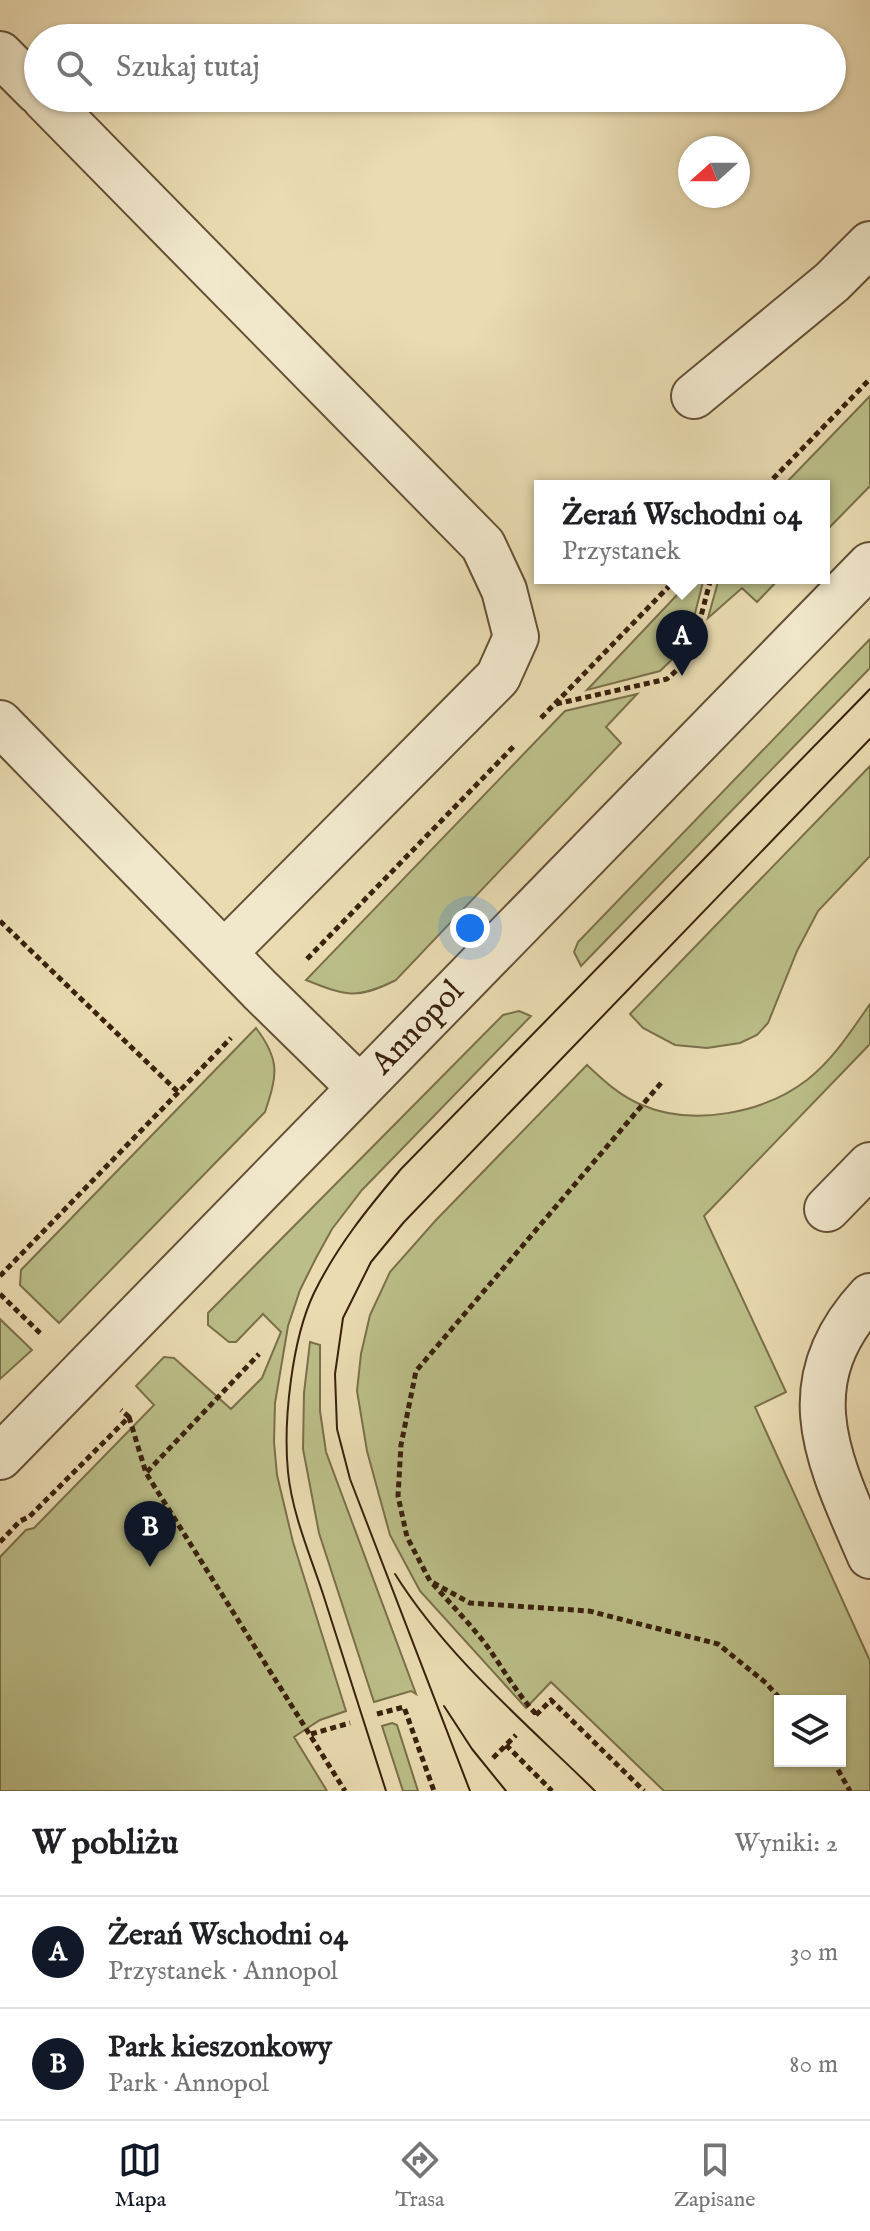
<!DOCTYPE html>
<html lang="pl">
<meta charset="utf-8">
<style>
:root{--surface:#fff;--page:#f2f2f2;--text:#202124;--muted:#757577;--line:#e0e0e0;--accent:#111827}
body{margin:0;font-family:"IM FELL English",serif;background:var(--page);color:var(--text)}
.controls{position:absolute;right:24px;bottom:24px;display:grid;overflow:hidden;border-radius:0px;box-shadow:0 2px 6px #0004}
.controls button{width:72px;height:72px;display:grid;place-items:center;padding:0;border:0;border-bottom:2px solid var(--line);background:var(--surface);color:var(--text);font:40px sans-serif}
.compass{position:absolute;left:678px;top:136px;width:72px;height:72px;border-radius:50%;background:var(--surface);box-shadow:0 2px 6px #0004;rotate:249deg}
.you{position:absolute;left:470px;top:928px;width:28px;height:28px;margin:-20px;border:6px solid #fff;border-radius:50%;background:#1a73e8;box-shadow:0 0 0 12px #1a73e833}
.badge{display:grid;place-items:center;width:52px;height:52px;border-radius:50%;background:var(--accent);color:#fff;font-size:26px;font-weight:700}
.pin{position:absolute;translate:-50% -66px;filter:drop-shadow(0 2px 4px #0008)}
.pin::after{content:'';position:absolute;top:42px;width:28px;height:24px;background:inherit;clip-path:polygon(0 0,100% 0,50% 100%)}
.popup{position:absolute;left:534px;top:480px;width:296px;height:104px;box-sizing:border-box;display:grid;place-content:center;border-radius:0px;background:var(--surface);filter:drop-shadow(0 2px 6px #0005);font-size:26px;white-space:nowrap;color:var(--muted)}
.popup b{font-size:30px;color:var(--text)}
.popup::after{content:'';position:absolute;left:50%;top:100%;margin-left:-16px;border:16px solid transparent;border-top-color:var(--surface)}
.list{margin:0;padding:0;list-style:none}
h2{display:flex;justify-content:space-between;align-items:center;height:104px;margin:0;padding:0 32px;font-size:34px}
h2 small{font-size:26px;font-weight:400;color:var(--muted)}
.list li{display:grid;grid-template-columns:52px 1fr auto;gap:24px;align-items:center;box-sizing:border-box;height:112px;padding:0 32px;border-top:2px solid var(--line)}
.list b{display:block;font-size:30px;white-space:nowrap}
.list p{margin:0;font-size:26px;white-space:nowrap;color:var(--muted)}
.list em{font-size:26px;font-style:normal;color:var(--muted)}
.icon{flex:none;width:44px;height:44px;fill:none;stroke:currentColor;stroke-width:2;stroke-linecap:round;stroke-linejoin:round}
.map{position:relative;flex:none;width:870px;height:1791px;overflow:hidden}
.search{position:absolute;background:var(--surface);box-shadow:0 2px 6px #0004;left:24px;right:24px;top:24px;height:88px;display:flex;align-items:center;gap:20px;box-sizing:border-box;padding:0 28px;border-radius:44px;color:var(--muted);font-size:30px}
.sheet{height:328px;background:var(--surface)}
nav{display:flex;justify-content:space-around;align-items:center;box-sizing:border-box;height:112px;border-top:2px solid var(--line);background:var(--surface);font-size:22px;color:var(--muted)}
nav a{display:grid;justify-items:center;gap:4px}
nav .on{color:var(--accent)}
.map>svg:first-child{display:block}
.green{fill:#bbbe88;stroke:#7a704a;stroke-width:2;fill-rule:evenodd}
.lines{fill:none;stroke-linecap:round;stroke-linejoin:round}
.minor-casing{stroke:#655036;stroke-width:48}
.path{stroke:#39210d;stroke-width:5;stroke-dasharray:6 4;stroke-linecap:butt}
.minor{stroke:#f1e8cc;stroke-width:44}
.tram{stroke:#39210d;stroke-width:2}
.labels{text-anchor:middle;dominant-baseline:central;stroke-width:6;stroke-linejoin:round;paint-order:stroke}
.street-label{font-size:32px;fill:#39210d;stroke:#f1e8cc}
</style>
<div class="map">
<svg width="870" height="1791" viewBox="0 0 870 1791">
<rect width="100%" height="100%" fill="#eadbb1"/>
<filter id="stains"><feTurbulence type="fractalNoise" baseFrequency=".0025" numOctaves="4"/><feColorMatrix values="0 0 0 0 .2 0 0 0 0 .09 0 0 0 0 .02 0 0 0 .5 -.17"/></filter>
<radialGradient id="worn" r=".72"><stop offset=".6" stop-color="#630" stop-opacity="0"/><stop offset="1" stop-color="#630" stop-opacity=".3"/></radialGradient>
<path class="green" d="M870,396V486L824,533V486H783Z
M693,578H704L687,645L660,671L587,690Z
M719,578H780L757,602L742,588L708,618Z
M870,639V668L581,966L574,952L578,942Z
M637,694L606,727L621,743L396,980C356,1000 346,996 306,980L565,711Z
M870,766V856L818,911L797,951L768,1023L757,1035L740,1043L707,1048L675,1045L643,1028L630,1014Z
M870,1004V1044L704,1216L786,1392L755,1407L870,1661V1791H664L551,1682L526,1708L420,1591L390,1535L367,1451L357,1391L361,1354L370,1315L390,1272L436,1220L587,1065C604,1081 620,1096 642,1105C693,1127 764,1113 807,1080C833,1060 851,1031 870,1004ZM780,1701H840V1761H780Z
M519,1011L531,1016L362,1190L332,1229L316,1258L300,1290L288,1326L275,1403L274,1442L277,1475L293,1542L346,1711L320,1720L294,1737L327,1791H0V1557L26,1530L34,1528L154,1405L136,1386L164,1357L174,1358L231,1409L262,1378L281,1332L263,1314L236,1342H229L208,1325V1313L503,1015Z
M256,1028C281,1061 277,1075 265,1112L59,1323L20,1285L21,1270Z
M0,1319L32,1350L0,1379Z
M310,1342L320,1345V1411L326,1452L416,1694L411,1691L374,1702L319,1533L303,1449L304,1393Z
M392,1723L397,1725L418,1791H403L382,1726Z"/>
<g class="lines">
<defs>
<path id="minor" d="M0,54L38,92
M44,98L483,545L504,590L516,637L498,677L224,953
M694,396L832,282L870,244
M0,723L260,990L360,1088
M827,1209L870,1165
M870,1296C788,1384 829,1461 870,1556
M0,1457L870,565"/>
</defs>
<use href="#minor" class="minor-casing"/>
<path class="path" d="M766,486L870,379
M556,704L667,679L690,658L711,578
M541,718L677,578
M0,921L178,1092
M307,959L515,745
M661,1083L416,1371L401,1445L398,1496L407,1537L430,1581L470,1603L589,1611L718,1644L766,1683L782,1701
M0,1276L231,1038
M0,1294L41,1334
M129,1417L146,1473L345,1791
M147,1472L259,1354
M0,1542L20,1521L29,1517L129,1417L121,1410
M433,1584C450,1603 468,1622 484,1642C502,1666 516,1693 536,1714
M377,1714L404,1707L434,1791
M536,1715L551,1700L644,1791
M311,1734L350,1723
M506,1745L552,1791
M493,1758L516,1735
M833,1761L850,1791"/>
<use href="#minor" class="minor"/>
<path class="tram" d="M395,1574C447,1657 525,1722 595,1791
M444,1706L472,1749L506,1791
M386,1791C365,1725 344,1660 323,1594C310,1555 292,1513 288,1472C283,1421 292,1339 314,1293C337,1246 368,1208 401,1169L870,689
M470,1791L350,1479L337,1429L335,1374L343,1318L371,1262L404,1222L870,739"/>
</g>
<g class="labels">
<g class="street-label">
<text transform="translate(418 1028) rotate(-46)">Annopol</text>
</g>
</g>
<rect width="100%" height="100%" filter="url(#stains)"/>
<rect width="100%" height="100%" fill="url(#worn)"/>
</svg>
<div class="controls">
<button><svg class="icon" aria-label="layers" viewBox="0 0 24 24"><path d="M12 4l9 5-9 5-9-5zM3 14l9 5 9-5"/></svg></button>
</div>
<svg class="compass" viewBox="-18 -18 36 36"><path d="M0-13l5 13h-10z" fill="#e53935"/><path d="M0 13l5-13h-10z" fill="#757577"/></svg>
<div class="you"></div>
<div class="pin badge" style="left:682px;top:676px">A</div>
<div class="popup"><b>Żerań Wschodni 04</b>Przystanek</div>
<div class="pin badge" style="left:150px;top:1567px">B</div>
<div class="search"><svg class="icon" aria-label="search" viewBox="0 0 24 24"><circle cx="10" cy="10" r="6"/><path d="M15 15l6 6"/></svg>Szukaj tutaj</div>
</div>
<section class="sheet">
<h2>W pobliżu<small>Wyniki: 2</small></h2>
<ul class="list">
<li><span class="badge">A</span><div><b>Żerań Wschodni 04</b><p>Przystanek · Annopol</p></div><em>30 m</em></li>
<li><span class="badge">B</span><div><b>Park kieszonkowy</b><p>Park · Annopol</p></div><em>80 m</em></li>
</ul>
</section>
<nav>
<a class="on"><svg class="icon" aria-label="map" viewBox="0 0 24 24"><path d="M3 6l6-2 6 2 6-2v14l-6 2-6-2-6 2zM9 4v14M15 6v14"/></svg>Mapa</a>
<a><svg class="icon" aria-label="directions" viewBox="0 0 24 24"><path d="M12 3l9 9-9 9-9-9zM9 14v-3h6M13 9l2 2-2 2"/></svg>Trasa</a>
<a><svg class="icon" aria-label="saved" viewBox="0 0 24 24"><path d="M7 4h10v16l-5-4-5 4z"/></svg>Zapisane</a>
</nav>
